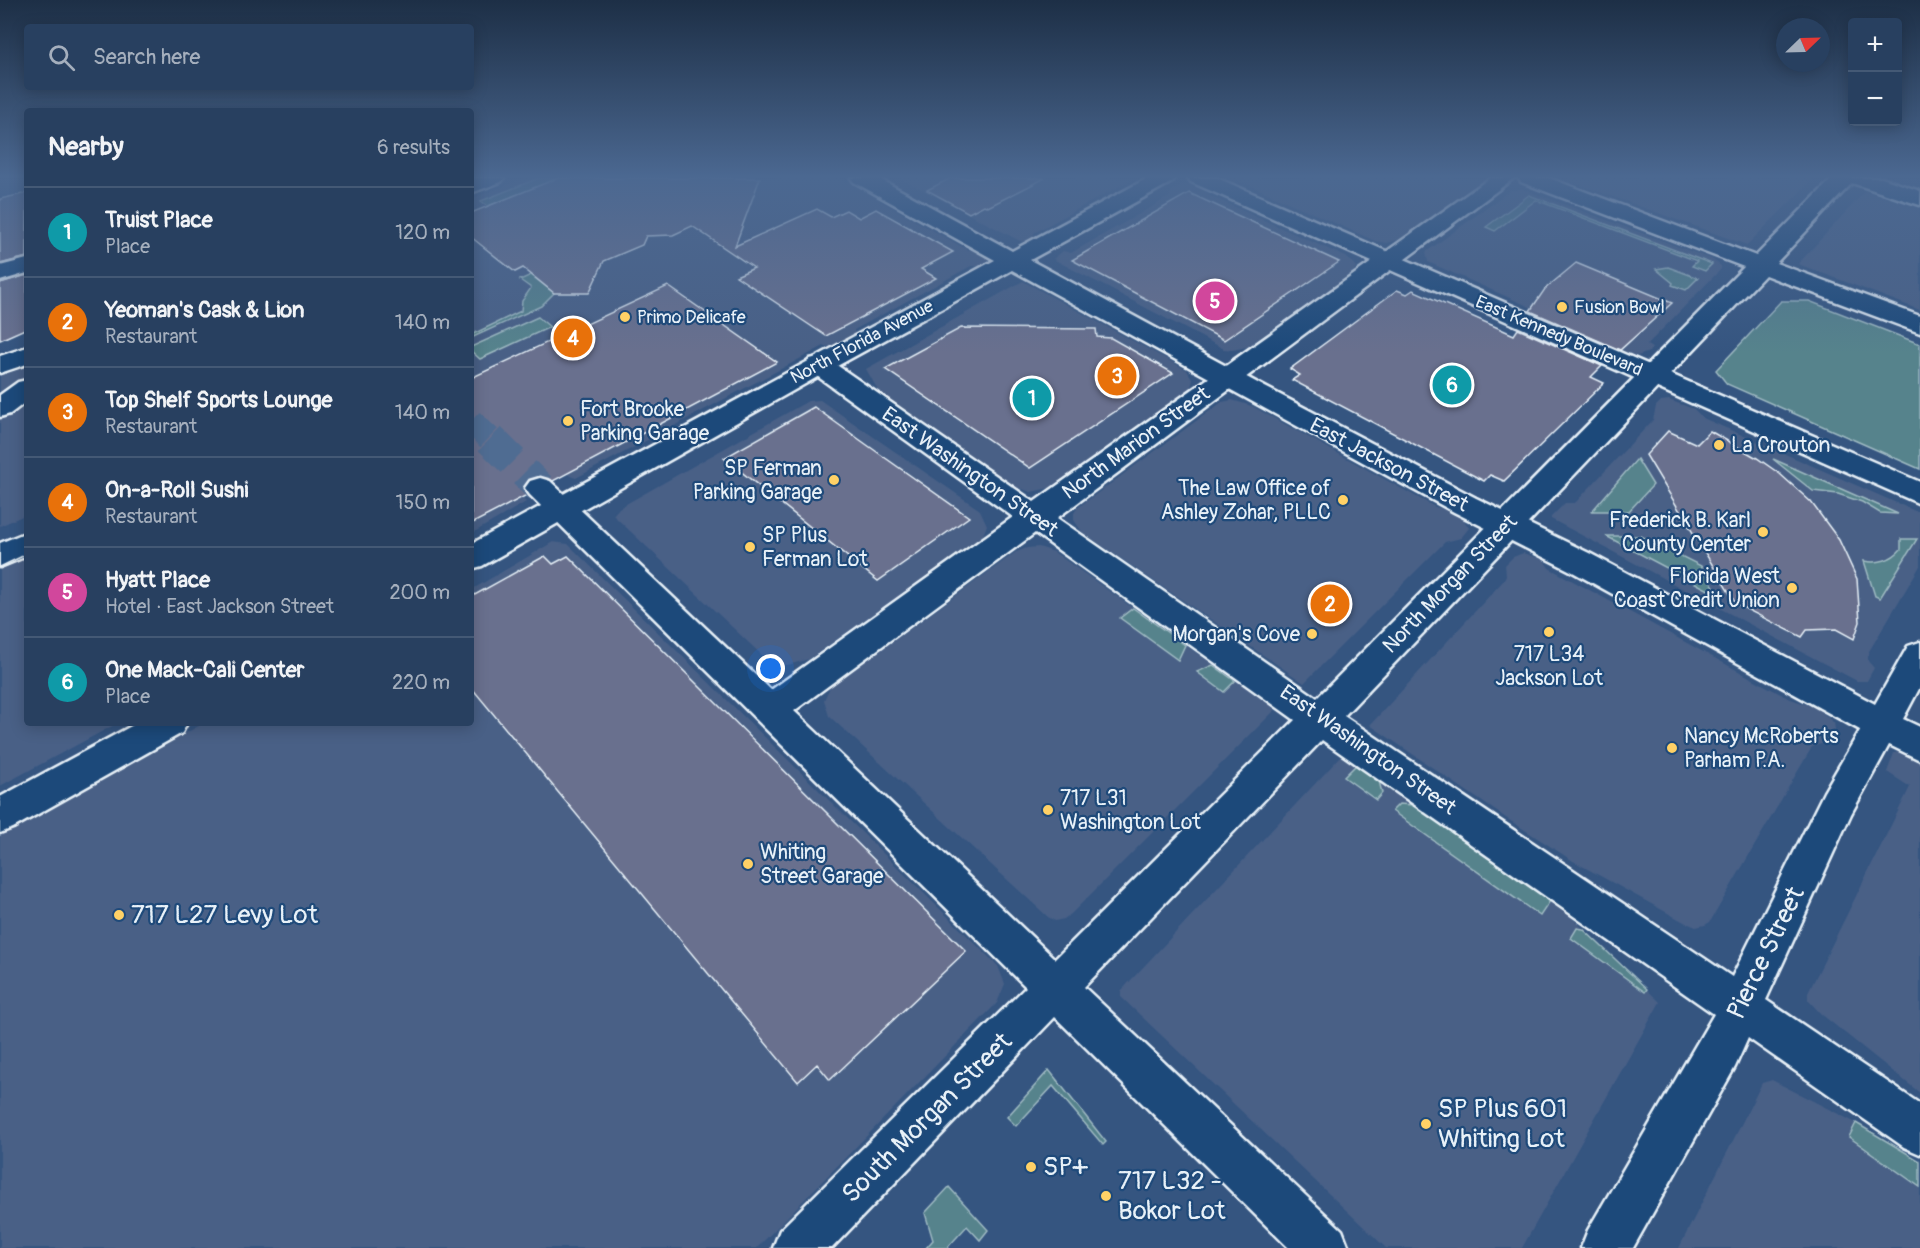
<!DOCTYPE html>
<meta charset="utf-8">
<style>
:root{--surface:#284060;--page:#344b69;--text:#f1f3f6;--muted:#a5afbd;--line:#445975;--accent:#ffd166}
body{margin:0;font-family:Pangolin,sans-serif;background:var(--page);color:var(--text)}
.controls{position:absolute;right:18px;top:18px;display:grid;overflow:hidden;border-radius:6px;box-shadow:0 3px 15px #0003}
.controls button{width:54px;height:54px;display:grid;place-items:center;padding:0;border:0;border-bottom:2px solid var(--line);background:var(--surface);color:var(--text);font:30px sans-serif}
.compass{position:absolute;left:1776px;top:18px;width:54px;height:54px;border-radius:50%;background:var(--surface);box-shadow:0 3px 15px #0003;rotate:67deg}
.you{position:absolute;left:771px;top:669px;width:21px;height:21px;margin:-15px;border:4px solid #fff;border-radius:50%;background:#1a73e8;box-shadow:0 0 0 9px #1a73e833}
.badge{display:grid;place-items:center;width:39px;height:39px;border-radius:50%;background:var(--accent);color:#fff;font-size:20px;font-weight:700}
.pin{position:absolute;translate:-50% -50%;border:3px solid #fff;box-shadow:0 2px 6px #0006}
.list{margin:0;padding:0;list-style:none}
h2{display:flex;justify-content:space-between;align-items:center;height:78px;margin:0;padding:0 24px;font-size:26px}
h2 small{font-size:20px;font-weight:400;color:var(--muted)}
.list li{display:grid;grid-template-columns:39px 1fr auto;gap:18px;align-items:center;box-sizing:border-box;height:90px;padding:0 24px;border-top:2px solid var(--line)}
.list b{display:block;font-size:22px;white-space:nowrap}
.list p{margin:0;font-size:20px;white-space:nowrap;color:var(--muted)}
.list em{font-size:20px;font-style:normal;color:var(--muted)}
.icon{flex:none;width:33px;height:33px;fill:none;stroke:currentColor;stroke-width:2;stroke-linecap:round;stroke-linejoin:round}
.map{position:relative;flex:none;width:1920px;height:1248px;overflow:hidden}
.search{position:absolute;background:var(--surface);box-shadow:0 3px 15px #0003;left:24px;top:24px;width:450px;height:66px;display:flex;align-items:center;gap:15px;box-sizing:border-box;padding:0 21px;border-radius:6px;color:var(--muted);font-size:22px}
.panel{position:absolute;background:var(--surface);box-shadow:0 3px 15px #0003;left:24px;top:108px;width:450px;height:618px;border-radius:6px}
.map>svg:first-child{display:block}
.built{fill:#486086}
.green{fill:#56838c;stroke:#9fbac2;stroke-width:1.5}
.building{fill:#69708e;stroke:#e8f1f8;stroke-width:1.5}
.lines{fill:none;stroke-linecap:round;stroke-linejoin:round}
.minor-tunnel-far1{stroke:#506c92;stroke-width:25;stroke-dasharray:25 12;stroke-linecap:butt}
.minor-tunnel{stroke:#506c92;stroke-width:32;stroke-dasharray:32 16;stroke-linecap:butt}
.minor-casing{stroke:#e8f1f8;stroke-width:5}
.major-casing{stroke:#e8f1f8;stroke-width:5}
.highway-casing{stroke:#e8f1f8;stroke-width:5}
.minor{fill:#1f4a7a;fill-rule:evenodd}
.major{fill:#1f4a7a;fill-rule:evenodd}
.highway{fill:#1f4a7a;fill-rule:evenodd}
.tram{stroke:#e8f1f8;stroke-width:1.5}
.poi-dot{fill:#ffd166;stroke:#1f4a7a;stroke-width:2}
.labels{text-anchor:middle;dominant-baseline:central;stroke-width:4.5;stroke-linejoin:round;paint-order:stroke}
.far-poi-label{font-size:18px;fill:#e8f1f8;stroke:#1f4a7a;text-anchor:start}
.far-street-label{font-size:18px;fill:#e8f1f8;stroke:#1f4a7a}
.poi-label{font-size:21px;fill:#e8f1f8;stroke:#1f4a7a;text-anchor:start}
.street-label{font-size:21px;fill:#e8f1f8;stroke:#1f4a7a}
.near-poi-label{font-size:26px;fill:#e8f1f8;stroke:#1f4a7a;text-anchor:start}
.near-street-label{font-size:26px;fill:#e8f1f8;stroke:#1f4a7a}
</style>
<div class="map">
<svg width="1920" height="1248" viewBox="0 0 1920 1248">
<rect width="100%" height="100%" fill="#355580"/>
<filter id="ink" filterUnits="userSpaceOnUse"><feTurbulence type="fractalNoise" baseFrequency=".0167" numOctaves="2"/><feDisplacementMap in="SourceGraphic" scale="12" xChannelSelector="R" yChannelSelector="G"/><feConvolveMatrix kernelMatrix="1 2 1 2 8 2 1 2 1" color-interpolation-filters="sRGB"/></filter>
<g filter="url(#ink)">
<path class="built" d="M524,178H839L846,182L852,181L881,197L879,200L968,250H977L990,259L979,266H971L854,330L856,337L836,347L824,346L576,478L570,476L471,386V199Z
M900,178H1134L1034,233L1035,237L1022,242Z
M1223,178H1485L1402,239L1386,243L1375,241L1245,183Z
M1561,178H1814L1747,245Z
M1186,183L1204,190L1210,196L1346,257L1356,266L1354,272L1247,347L1233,350L1224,349L1053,259L1063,251L1071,253L1169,197L1172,190Z
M1523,189L1712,259L1721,266V269L1647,345L1652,348L1649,352L1638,356L1617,350L1619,346L1428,262L1426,252L1511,190Z
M1865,191L1920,208V310L1798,264Z
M1023,281L1187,370L1193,380L1189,394L1050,488L1031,492L1013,486L880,394L866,369Z
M27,360V514L0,526V370Z
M820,400L980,510L987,525L982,538L809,659L788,665L774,664L766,659L613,515L619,508L808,401Z
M1232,400L1252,406L1435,507L1449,510L1462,517L1469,528L1461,538L1445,542L1304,683L1082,532L1074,520V513L1077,508L1222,402Z
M1669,400L1694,409L1703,418L1915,511H1920V566L1868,653V661L1874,668L1867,681H1857L1551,519V517L1565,503H1575L1653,420L1656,406L1661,401Z
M471,447L526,502L471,534Z
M553,542L568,544L998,966L1005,984L997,1003L757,1248H0V836L204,723H471V590Z
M1039,547L1054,552L1273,707L1274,711L1071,914L1064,919L1055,921L1048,917L829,716L824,700L830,687L1016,552L1027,548Z
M27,548V723H118L0,786V560Z
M1523,553L1544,560L1549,568L1788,698L1817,708L1834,723L1836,735L1827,742L1812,747L1710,922L1705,925L1696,927L1684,922L1573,861L1506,818L1370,725L1504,580L1506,576L1505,565L1513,557Z
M1898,752L1920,761V1093L1821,1014L1808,1000V993L1910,787L1887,772L1894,753Z
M1342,755L1567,913L1660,1002L1522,1248H1386L1121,997V991L1132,979Z
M1772,1080L1856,1123L1920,1161V1248H1679L1762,1083Z"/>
<path class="green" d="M539,178L557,179L488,206L481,201Z
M1529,195L1712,264L1705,271L1692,266L1697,261L1536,200L1495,231L1486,227Z
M1668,267L1698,278L1686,290L1672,285L1673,283L1656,269Z
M531,275L554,293L541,306L471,338V335L521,311L522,301L531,288L520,280Z
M1781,301H1809L1920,344V469L1727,384L1716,370Z
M538,317L550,327L480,359L471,351V347Z
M1637,459L1653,485L1629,511H1592Z
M1773,459L1898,514L1880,513L1862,502L1838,494L1813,491Z
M1606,536H1641L1701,566L1720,596Z
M1901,539H1917L1880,598L1875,596L1864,561C1878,564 1892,560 1901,549Z
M1133,608L1185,645L1178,660L1120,618Z
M1213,665L1235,681L1224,692L1197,672Z
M1356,765L1379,781L1382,793L1376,800L1344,777Z
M1399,804L1413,805L1550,901L1540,916L1392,811Z
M1577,928L1583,929L1647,989L1645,992L1571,938Z
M1049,1070L1106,1142L1103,1145L1053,1086L1016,1126L1007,1117Z
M1856,1123L1920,1161V1187L1849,1137Z
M949,1187L988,1230L980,1240L967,1226L947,1248H926L933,1240L925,1213Z"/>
<path class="building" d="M558,178H760L735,246L817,209L831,217L846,210L859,218L876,209L953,252L921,269L936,278L826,336L736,276L754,268L692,226L673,235L646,236L642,245L604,261L589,293H554L523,268L515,272L471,237V213Z
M951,178H1045L988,207L984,205L969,213L927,190Z
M27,193V257L0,264V199Z
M1189,193L1339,262L1224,340L1072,260Z
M1576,263L1672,303L1620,350L1530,311L1545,289Z
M27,275V328L0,340V283Z
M668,286L777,362L553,481L541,476L529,479L523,488L527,495L471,524V378Z
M1397,290L1407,294L1413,290L1514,335L1518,329L1602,366L1591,377L1604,383L1504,481L1490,475L1484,481L1292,380L1300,375L1290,369Z
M961,328L1096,329L1097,337L1111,338L1173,373L1030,468L885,369Z
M814,407L884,457L969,517L878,581L724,458Z
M1668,431L1697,444L1710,431L1757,458L1780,474L1811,502L1839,540L1857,579L1860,622L1854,639L1836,629L1807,630L1802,637L1736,604L1646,455Z
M545,556L553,564L568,556L966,951L830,1080L817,1064L798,1082L471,687V597Z"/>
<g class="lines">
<path class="minor-tunnel-far1" d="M471,421L492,441"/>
<path class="minor-tunnel" d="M490,439L540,488"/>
<defs>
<path id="minor" d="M1490,178H1514L1057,518L1317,698L1744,267L1521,182L1518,178H1549L1756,256L1833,178H1882L1920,191V205L1852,183L1776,263L1920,316V333L1765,275L1344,716L1732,977L1824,792L1869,715L1882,710L1895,715L1900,725L1851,814L1766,1000L1920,1104V1154L1904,1147L1748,1038L1735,1067L1633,1248H1581L1588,1230L1714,1014L1322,740L1084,987L1342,1230L1349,1248H1289L1055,1017L832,1248H773L780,1230L1026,987L530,495L525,488L530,481L540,478L550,481L771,690L1013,517L810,371L806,365L810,359L819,357L828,359L1034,502ZM1035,533L1295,720L1055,959L794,711Z
M27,259V273L0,281V266Z
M27,532V556L0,567V543Z"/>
<path id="major" d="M474,178H504L501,182L471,193V180Z
M851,178H878L1012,251L1148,178H1175L1172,182L1030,260L1265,387L1476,498L1591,554L1875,704L1908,646L1920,642V687L1903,719L1920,727V760L1869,735L1569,570L1454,512L1012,270L828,371L482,566L471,569V544L995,260L854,182Z
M1188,178H1217L1920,482V504L1191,182Z
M27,347V364L0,373V356Z
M137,723H187L182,733L13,828L0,833V797Z"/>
<path id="highway" d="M27,380V401L10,414L0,417V395L18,382Z"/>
</defs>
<use href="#minor" class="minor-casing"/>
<use href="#major" class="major-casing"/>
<use href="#highway" class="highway-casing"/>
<use href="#minor" class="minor"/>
<use href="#major" class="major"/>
<use href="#highway" class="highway"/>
<path class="tram" d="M0,567L27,554"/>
</g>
</g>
<linearGradient id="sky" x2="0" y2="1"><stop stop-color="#1d2f46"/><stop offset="0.5" stop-color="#4b6891"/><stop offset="1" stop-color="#4b6891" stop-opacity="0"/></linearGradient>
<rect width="1920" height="353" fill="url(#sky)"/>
<g class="poi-dot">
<circle cx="1562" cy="307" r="6"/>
<circle cx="625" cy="317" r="6"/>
<circle cx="568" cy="421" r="6"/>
<circle cx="1719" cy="445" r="6"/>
<circle cx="834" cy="480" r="6"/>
<circle cx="1343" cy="500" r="6"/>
<circle cx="1763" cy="532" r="6"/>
<circle cx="750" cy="547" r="6"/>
<circle cx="1792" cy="588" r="6"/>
<circle cx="1549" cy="632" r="6"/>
<circle cx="1312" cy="634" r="6"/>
<circle cx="1672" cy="748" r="6"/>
<circle cx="1048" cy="810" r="6"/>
<circle cx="748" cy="864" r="6"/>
<circle cx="119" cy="915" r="6"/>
<circle cx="1426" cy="1124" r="6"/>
<circle cx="1031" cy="1167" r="6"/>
<circle cx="1106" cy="1196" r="6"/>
</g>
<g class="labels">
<g class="far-poi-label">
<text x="1574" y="307">Fusion Bowl</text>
<text x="637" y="317">Primo Delicafe</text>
</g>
<g class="far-street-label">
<text transform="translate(1559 336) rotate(23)">East Kennedy Boulevard</text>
<text transform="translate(862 342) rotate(-28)">North Florida Avenue</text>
</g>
<g class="poi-label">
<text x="580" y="409">Fort Brooke<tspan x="580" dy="24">Parking Garage</tspan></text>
<text x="1731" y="445">La Crouton</text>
<text x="822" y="468" text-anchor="end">SP Ferman<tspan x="822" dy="24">Parking Garage</tspan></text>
<text x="1331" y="488" text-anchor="end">The Law Office of<tspan x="1331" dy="24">Ashley Zohar, PLLC</tspan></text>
<text x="1751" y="520" text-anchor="end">Frederick B. Karl<tspan x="1751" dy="24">County Center</tspan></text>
<text x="762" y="535">SP Plus<tspan x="762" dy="24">Ferman Lot</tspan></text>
<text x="1780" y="576" text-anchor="end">Florida West<tspan x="1780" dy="24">Coast Credit Union</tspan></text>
<text x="1300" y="634" text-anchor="end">Morgan's Cove</text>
<text x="1549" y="654" text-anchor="middle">717 L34<tspan x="1549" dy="24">Jackson Lot</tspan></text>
<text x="1684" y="736">Nancy McRoberts<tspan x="1684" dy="24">Parham P.A.</tspan></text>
<text x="1060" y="798">717 L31<tspan x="1060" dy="24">Washington Lot</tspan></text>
<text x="760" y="852">Whiting<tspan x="760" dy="24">Street Garage</tspan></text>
</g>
<g class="street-label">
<text transform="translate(1136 443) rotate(-36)">North Marion Street</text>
<text transform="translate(1389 465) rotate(28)">East Jackson Street</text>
<text transform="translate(970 472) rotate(35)">East Washington Street</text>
<text transform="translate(1450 584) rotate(-46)">North Morgan Street</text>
<text transform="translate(1368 750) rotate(35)">East Washington Street</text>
</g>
<g class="near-poi-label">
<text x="131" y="915">717 L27 Levy Lot</text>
<text x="1438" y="1109">SP Plus 601<tspan x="1438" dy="30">Whiting Lot</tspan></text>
<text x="1043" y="1167">SP+</text>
<text x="1118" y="1181">717 L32 -<tspan x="1118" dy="30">Bokor Lot</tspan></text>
</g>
<g class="near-street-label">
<text transform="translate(1766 953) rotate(-64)">Pierce Street</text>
<text transform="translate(927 1118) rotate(-45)">South Morgan Street</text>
</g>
</g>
</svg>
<div class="controls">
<button>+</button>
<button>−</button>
</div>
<svg class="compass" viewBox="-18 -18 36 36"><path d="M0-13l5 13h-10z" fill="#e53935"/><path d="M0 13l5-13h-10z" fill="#a5afbd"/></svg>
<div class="you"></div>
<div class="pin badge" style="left:1032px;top:398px;background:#0f9aa8">1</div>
<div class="pin badge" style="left:1330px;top:604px;background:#e8710a">2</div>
<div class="pin badge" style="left:1117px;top:376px;background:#e8710a">3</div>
<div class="pin badge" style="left:573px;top:338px;background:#e8710a">4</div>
<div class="pin badge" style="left:1215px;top:301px;background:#d1479c">5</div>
<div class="pin badge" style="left:1452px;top:385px;background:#0f9aa8">6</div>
<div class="search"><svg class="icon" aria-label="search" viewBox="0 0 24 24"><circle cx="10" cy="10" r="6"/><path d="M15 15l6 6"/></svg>Search here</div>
<section class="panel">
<h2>Nearby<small>6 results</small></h2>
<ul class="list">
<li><span class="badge" style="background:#0f9aa8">1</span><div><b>Truist Place</b><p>Place</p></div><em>120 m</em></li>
<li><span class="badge" style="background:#e8710a">2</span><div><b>Yeoman's Cask &amp; Lion</b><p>Restaurant</p></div><em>140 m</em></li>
<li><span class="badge" style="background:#e8710a">3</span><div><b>Top Shelf Sports Lounge</b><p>Restaurant</p></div><em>140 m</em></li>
<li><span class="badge" style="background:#e8710a">4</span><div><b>On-a-Roll Sushi</b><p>Restaurant</p></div><em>150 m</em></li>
<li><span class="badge" style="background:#d1479c">5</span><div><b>Hyatt Place</b><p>Hotel · East Jackson Street</p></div><em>200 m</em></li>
<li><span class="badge" style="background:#0f9aa8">6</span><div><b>One Mack-Cali Center</b><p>Place</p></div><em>220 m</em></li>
</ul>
</section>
</div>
